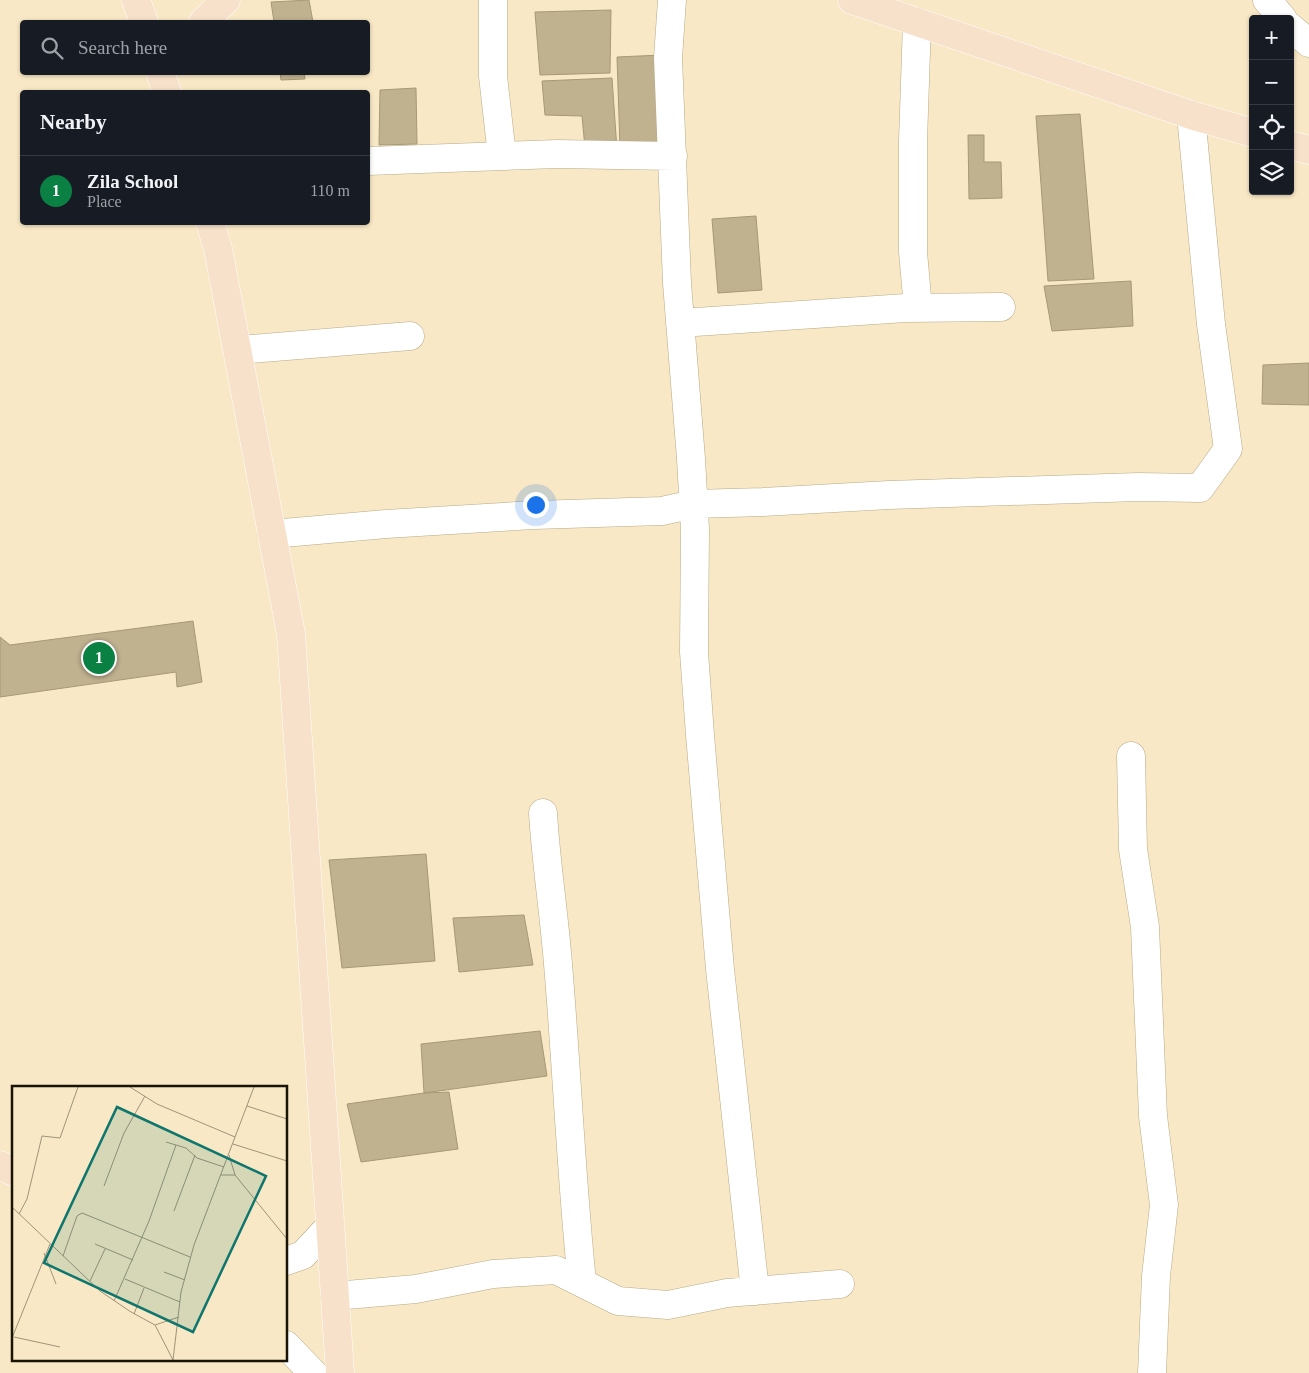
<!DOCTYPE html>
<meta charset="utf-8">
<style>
:root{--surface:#171b24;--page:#20242c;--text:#f1f3f6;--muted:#9ea1a6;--line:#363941;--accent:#0b8043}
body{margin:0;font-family:"Times New Roman",serif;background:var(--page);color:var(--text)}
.controls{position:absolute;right:15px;top:15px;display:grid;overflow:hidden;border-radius:5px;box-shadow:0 1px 4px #0004}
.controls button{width:45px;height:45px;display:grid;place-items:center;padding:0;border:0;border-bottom:1px solid var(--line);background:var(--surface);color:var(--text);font:25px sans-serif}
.you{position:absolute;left:535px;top:504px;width:18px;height:18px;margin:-12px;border:4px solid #fff;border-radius:50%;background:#1a73e8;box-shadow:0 0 0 8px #1a73e833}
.badge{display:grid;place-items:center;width:32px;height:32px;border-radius:50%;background:var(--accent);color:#fff;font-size:16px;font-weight:700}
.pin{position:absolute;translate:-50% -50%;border:2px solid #fff;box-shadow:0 1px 5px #0006}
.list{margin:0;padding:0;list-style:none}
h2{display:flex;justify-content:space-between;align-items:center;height:65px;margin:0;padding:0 20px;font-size:21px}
h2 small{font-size:16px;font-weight:400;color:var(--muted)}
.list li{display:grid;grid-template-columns:32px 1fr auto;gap:15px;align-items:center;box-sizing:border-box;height:70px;padding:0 20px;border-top:1px solid var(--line)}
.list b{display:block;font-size:19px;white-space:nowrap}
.list p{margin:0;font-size:16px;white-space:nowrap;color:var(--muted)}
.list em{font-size:16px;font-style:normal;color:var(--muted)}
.icon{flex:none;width:28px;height:28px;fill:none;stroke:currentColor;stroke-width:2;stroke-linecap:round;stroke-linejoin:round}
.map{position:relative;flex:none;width:1309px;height:1373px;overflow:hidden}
.search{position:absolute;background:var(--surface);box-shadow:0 1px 4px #0004;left:20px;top:20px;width:350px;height:55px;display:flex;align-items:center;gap:12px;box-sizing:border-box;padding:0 18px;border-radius:5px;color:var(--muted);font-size:19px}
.panel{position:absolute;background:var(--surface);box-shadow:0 1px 4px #0004;left:20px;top:90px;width:350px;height:135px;border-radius:5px}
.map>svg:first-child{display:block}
.building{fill:#c0b18f;stroke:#a79877}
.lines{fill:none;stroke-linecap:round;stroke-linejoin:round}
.minor-casing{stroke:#b8aa88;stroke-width:29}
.major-casing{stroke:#fff;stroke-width:29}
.minor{stroke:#fff;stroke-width:28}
.major{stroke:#f7e1ca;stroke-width:28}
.inset-road{fill:none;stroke:#9f9379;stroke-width:1}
.view{fill:#0f766e;fill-opacity:0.15;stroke:#0f766e;stroke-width:2.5}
.inset-edge{fill:none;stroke:#191407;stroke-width:2.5}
</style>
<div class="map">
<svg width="1309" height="1373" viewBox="0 0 1309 1373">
<rect width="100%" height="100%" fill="#f8e8c5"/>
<path class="building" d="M309,0L313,22H274L271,2Z
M611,10L610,73L540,75L535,12Z
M662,55L665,145L620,147L617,57Z
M280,72H304L305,79L281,80Z
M612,78L617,150L585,148L582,116L545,115L542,81Z
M416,88L417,144L379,145L380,90Z
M1080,114L1094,279L1048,281L1036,116Z
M968,135H984V162H1001L1002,198L969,199Z
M756,216L762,290L718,293L712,219Z
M1131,281L1133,326L1052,331L1044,286Z
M1309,363V405L1262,404L1263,365Z
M193,621L202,682L177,687L176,672L0,697V637L10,645Z
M426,854L435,961L342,968L329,860Z
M524,915L533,965L459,972L453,918Z
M540,1031L547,1076L424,1093L421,1044Z
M449,1092L458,1149L361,1162L347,1104L424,1093Z"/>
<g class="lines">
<defs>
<path id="minor" d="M493,0V76L502,156
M672,0L668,58L677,283L691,459L695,529L694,652L700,735L720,969L755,1291
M1267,0L1283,19
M917,22L913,141V252L918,308
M1290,27L1309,43
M368,161L557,154L673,156
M680,323L906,308L1001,307
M238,350L410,336
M272,534L386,524L534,515L662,511L694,504L763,502L889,495L1138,487L1200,488L1228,449L1211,324L1191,115
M1131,756L1133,849L1145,927L1153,1116L1164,1205L1156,1276L1152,1373
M543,813C546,863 554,913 558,964C567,1070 571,1176 582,1282
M286,1261L303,1255L330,1226
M335,1296L416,1289L493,1274L556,1270L618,1301L668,1305L727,1293L840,1284
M286,1345L313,1373"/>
<path id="major" d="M136,0L144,22
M852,0L1191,115L1253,133
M203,22L226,0
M160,72L167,92
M1290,145L1309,150
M210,222L218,249L291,634L340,1373
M0,1165L14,1172"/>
</defs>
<use href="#minor" class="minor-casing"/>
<use href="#major" class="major-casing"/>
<use href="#minor" class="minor"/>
<use href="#major" class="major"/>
</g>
<g transform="translate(12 1086)">
<rect width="275" height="275" fill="#f8e8c5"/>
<path class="inset-road" d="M118,1L145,18L223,51M235,20L275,33M154,56L174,62L185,72L212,81M221,58L275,75M209,89H223L217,69M223,89L275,153M92,100L112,47L133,10M0,121L88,205L119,226L143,239L167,231M162,125L183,69M7,128L15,113L30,50L48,52L66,1M83,158L121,174M32,167L44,198M51,170L65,130L70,127L178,171M152,186L173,194M113,193L168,216M78,195L93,163M102,215L137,135L164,59M122,228L132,202M143,239L161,274M2,251L48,261M0,252L38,158M161,274L169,206L182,159L242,1"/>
<path class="view" d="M105,21L254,90L181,246L32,177Z"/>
<rect width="275" height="275" class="inset-edge"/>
</g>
</svg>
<div class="controls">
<button>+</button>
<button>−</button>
<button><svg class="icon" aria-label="locate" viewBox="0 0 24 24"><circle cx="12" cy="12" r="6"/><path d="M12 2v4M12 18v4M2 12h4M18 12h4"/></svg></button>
<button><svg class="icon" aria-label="layers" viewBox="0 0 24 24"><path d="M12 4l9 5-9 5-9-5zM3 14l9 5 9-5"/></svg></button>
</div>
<div class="you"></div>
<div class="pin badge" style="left:99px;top:658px">1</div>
<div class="search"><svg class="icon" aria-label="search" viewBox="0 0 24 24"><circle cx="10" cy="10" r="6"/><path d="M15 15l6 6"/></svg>Search here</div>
<section class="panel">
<h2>Nearby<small></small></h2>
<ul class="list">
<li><span class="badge">1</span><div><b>Zila School</b><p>Place</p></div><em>110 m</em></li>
</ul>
</section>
</div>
